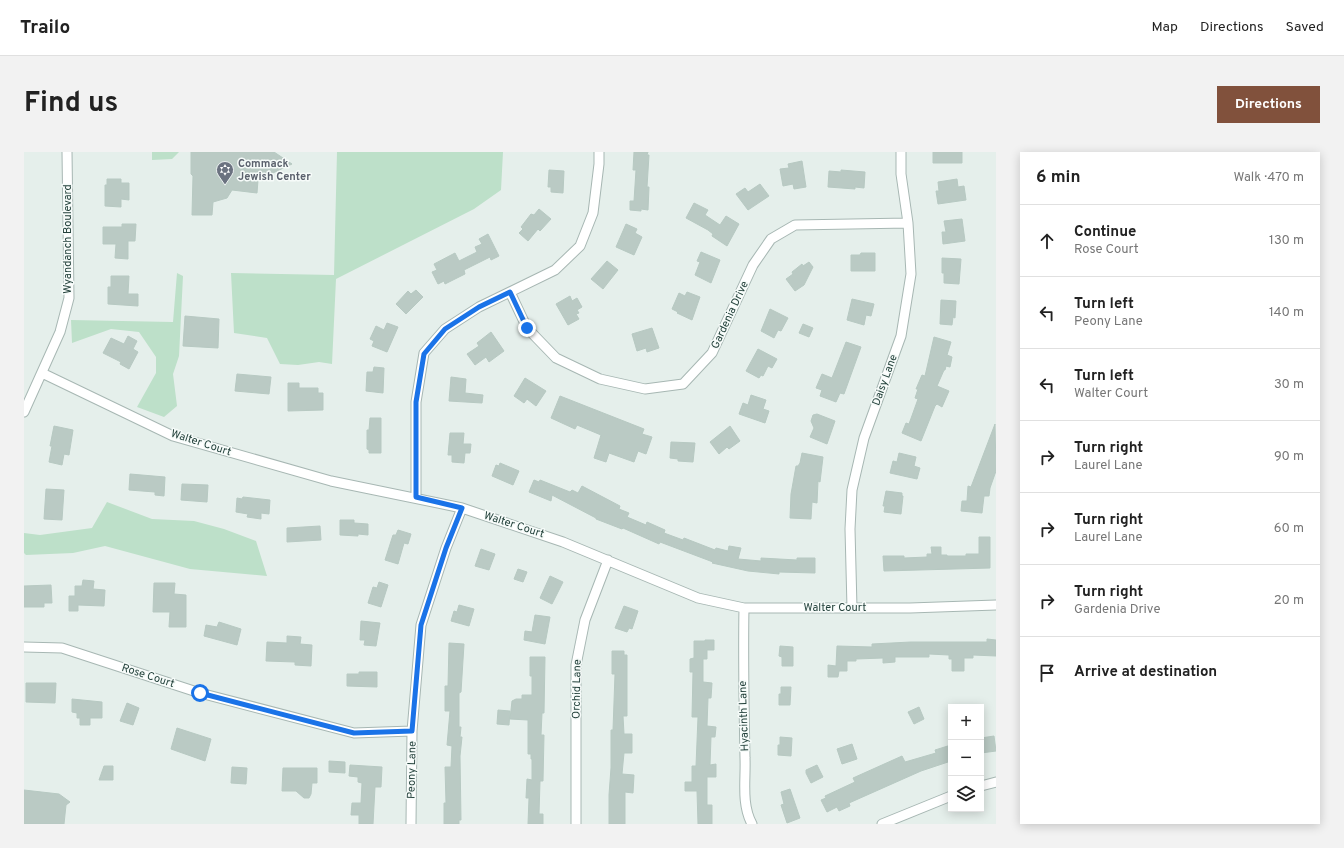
<!DOCTYPE html>
<meta charset="utf-8">
<style>
:root{--surface:#fff;--page:#f2f2f2;--text:#222;--muted:#767676;--line:#e0e0e0;--accent:#81513c}
body{margin:0;font-family:Overpass,sans-serif;background:var(--page);color:var(--text)}
.controls{position:absolute;right:12px;bottom:12px;display:grid;overflow:hidden;border-radius:0px;box-shadow:0 2px 10px #0003}
.controls button{width:36px;height:36px;display:grid;place-items:center;padding:0;border:0;border-bottom:1px solid var(--line);background:var(--surface);color:var(--text);font:20px sans-serif}
.stop{position:absolute;width:12px;height:12px;margin:-9px;border:3px solid #1a73e8;border-radius:50%;background:#fff}
.stop.end{background:#1a73e8;border-color:#fff;box-shadow:0 1px 4px #0008}
.list{margin:0;padding:0;list-style:none}
h2{display:flex;justify-content:space-between;align-items:center;height:52px;margin:0;padding:0 16px;font-size:17px}
h2 small{font-size:13px;font-weight:400;color:var(--muted)}
.list li{display:grid;grid-template-columns:26px 1fr auto;gap:12px;align-items:center;box-sizing:border-box;height:72px;padding:0 16px;border-top:1px solid var(--line)}
.list b{display:block;font-size:15px;white-space:nowrap}
.list p{margin:0;font-size:13px;white-space:nowrap;color:var(--muted)}
.list em{font-size:13px;font-style:normal;color:var(--muted)}
.icon{flex:none;width:22px;height:22px;fill:none;stroke:currentColor;stroke-width:2;stroke-linecap:round;stroke-linejoin:round}
.map{position:relative;flex:none;width:972px;height:672px;overflow:hidden;border-radius:0px}
header{display:flex;align-items:center;gap:24px;box-sizing:border-box;height:56px;padding:0 20px;background:var(--surface);border-bottom:1px solid var(--line)}
header strong{font-size:19px}
nav{display:flex;gap:22px;margin-inline-start:auto;font-size:14px}
.intro{display:flex;align-items:center;justify-content:space-between;box-sizing:border-box;height:96px;padding:0 24px}
h1{margin:0;font-size:28px}
.button{padding:10px 18px;border-radius:0px;background:var(--accent);color:#fff;font-size:14px;font-weight:700}
main{display:flex;gap:24px;padding:0 24px}
aside{flex:1;background:var(--surface);border-radius:0px;box-shadow:0 2px 10px #0003}
.map>svg:first-child{display:block}
.green{fill:#bde0c9}
.building{fill:#bacac4;stroke:#b7c9c2}
.lines{fill:none;stroke-linecap:round;stroke-linejoin:round}
.minor-casing{stroke:#a7b7b3;stroke-width:11}
.minor{stroke:#fff;stroke-width:9}
.route{stroke:#1a73e8;stroke-width:5}
.labels{text-anchor:middle;dominant-baseline:central;stroke-width:3;stroke-linejoin:round;paint-order:stroke}
.worship-label{font-size:11px;font-weight:bold;fill:#5b616d;stroke:#f6fbf9;text-anchor:start}
.street-label{font-size:11px;fill:#23413b;stroke:#f6fbf9}
</style>
<header>
<strong>Trailo</strong>
<nav><a>Map</a><a>Directions</a><a>Saved</a></nav>
</header>
<div class="intro"><h1>Find us</h1><a class="button">Directions</a></div>
<main>
<div class="map">
<svg width="972" height="672" viewBox="0 0 972 672">
<rect width="100%" height="100%" fill="#e5efeb"/>
<path class="green" d="M128,0H155L148,7L128,8Z
M313,0H479L477,38L450,57L312,127L308,212L295,210L274,213L256,212L243,186L210,181L207,121L310,123Z
M153,121L159,124L155,204L149,222L153,254L140,265L113,255L132,221V205L115,180L87,177L48,191L47,168L149,170Z
M83,350L128,367L170,369L200,377L232,389L243,424L166,417L81,394L49,401L2,403L0,401V381L16,383L68,376Z"/>
<path class="building" d="M167,0H250L268,12L234,28L233,41L208,38L203,46L189,50L188,63H168L169,24L167,22Z
M610,0H624L623,3H625L623,35H625L624,58L617,57V59L606,58V49H610L612,18H609Z
M909,0H938V11H909Z
M778,9L782,35L770,37L769,32L759,34L756,17L765,16L764,12Z
M525,18L540,19L539,41L527,40V35H524Z
M817,18L841,20L840,36L831,35V37L804,35L805,19L817,20Z
M83,27H97V31H105V48L97,47V55L81,54V33H83Z
M933,27L934,35L940,34L942,48L914,52L912,39H915L914,30Z
M736,32L745,44L724,58L712,42L721,36L724,40Z
M670,51L684,58L681,63L696,73L702,64L715,72L703,94L688,84L689,82L684,78L662,66Z
M515,57L527,67L516,79L514,77L504,89L495,81L499,77L497,75L507,62L510,63Z
M938,67L941,89L919,92L918,80H922L920,69Z
M98,72H112L111,89H104V107L91,106L92,92H79V75H98Z
M602,72L613,77L611,81L618,85L610,103L592,95Z
M464,82L475,104L467,108L466,105L440,118L441,122L421,132L420,129L414,132L408,120L413,118L410,112L431,101L435,109L453,100L451,95L458,92L455,87Z
M677,100L696,108L687,131L671,123L676,110L673,109Z
M837,101H851V119H827V103H836Z
M918,106L937,107L935,132L920,131V121H918Z
M583,109L594,118L579,137L567,127Z
M785,110L789,115L780,133L771,139L762,127L769,122L768,120L778,112L779,114Z
M87,124H105L104,142H114V154L84,152V135H87Z
M392,138L399,145L382,162L372,152L384,139L387,142Z
M663,140L676,145L668,168L653,161L654,160L648,157L655,141L661,144Z
M546,144L548,149L553,146L558,155L553,158L555,161L552,162L555,167L544,173L532,152Z
M828,147L850,152L847,164L842,163L840,173L823,168Z
M917,148L932,149L931,166L929,165L928,173L916,172Z
M746,157L764,166L757,179L754,178L750,186L737,179Z
M161,164L195,167L194,196L159,194Z
M363,171L374,175L363,200L348,194L350,189L346,187L352,174L360,178Z
M779,172L789,176L785,185L775,181Z
M628,176L635,196L623,200L622,196L613,199L608,182Z
M467,180L480,199L465,210L462,205L451,213L443,202L455,194L453,191Z
M104,184L113,189L109,197L114,200L105,217L96,212L97,210L79,201L87,186L100,192Z
M910,185L927,190L923,203L928,205L926,215L922,214L921,218H920L913,234L925,239L918,255L913,252L911,254L897,289L878,281L882,271L885,272L894,247L891,246L894,237H892L898,223L901,224Z
M822,190L837,195L820,242L816,241L812,250L796,244L798,238L792,236L798,222L808,226Z
M734,197L753,207L748,216L744,214L739,224L737,223L735,226L722,219Z
M350,215L360,216L359,241L342,239L343,220H349Z
M213,222L247,225L245,242L211,239Z
M427,225L442,227L441,241L459,243L458,251L425,249Z
M501,226L522,239L512,254L503,247L500,251L490,244Z
M264,231H275V236H294V241H299V258L264,259Z
M727,243L742,248L739,257L745,259L741,271L715,262L719,251L724,253Z
M536,244L620,277L618,282L628,285L622,302L614,299L610,310L585,301L582,310L570,306L577,283L553,273L551,277L527,266Z
M793,262L811,269L803,292L786,285L790,276L787,269L789,263Z
M346,266H357V301H345V298L343,297V278H345Z
M971,272L972,319L966,336L965,344H960L958,361L937,359L938,349H943L944,334L947,335Z
M30,274L49,278L45,303L40,302L38,313L25,310L28,294H26Z
M706,274L716,289L705,297L703,295L695,302L686,290Z
M426,281H440L439,292H447L446,301H441L440,311L428,310V303H424Z
M647,290L671,291L669,310L654,309V307L646,306Z
M778,301L799,305L796,330L794,329L793,351L788,350L787,367L766,366L767,342L772,314H774L776,311Z
M875,301L892,305L890,314L896,316L893,327L866,321L869,309L873,310Z
M476,311L495,319L489,333L468,324L472,313L475,314Z
M106,322L141,325L140,344L131,343V340L105,338Z
M510,328L515,330L516,328L546,340L548,338L554,341L558,334L596,354L595,357L605,361L603,365L622,373L623,370L641,378L640,381L659,388L660,386L691,398L692,396L704,399L705,394L717,396L714,407L737,409V406L773,408V406H791V421L755,420V422L724,419L688,411L689,410L636,390L635,392L599,376L598,377L572,367V366L528,343L527,349L505,340Z
M158,332L184,333L183,350L157,348Z
M22,337L40,338L38,368L20,367Z
M862,339L878,341V344H879L877,362L860,360L861,354H859Z
M219,345L246,348L245,362L237,361V367L223,365L224,362L212,360L213,346L218,347Z
M316,368H330V371L344,372V383L334,382V384L316,383Z
M296,374L297,388L263,390V376Z
M374,378L387,382L384,392L380,391L374,412L361,408L369,383H372Z
M955,385H966V416L860,419L859,404H880V406L903,405V402H908L907,395H917V403H923V404H942V402H955Z
M457,397L471,402L465,418L451,414Z
M494,417L503,420L499,430L490,427Z
M526,424L539,430L528,452L516,446Z
M59,428L70,429L69,437L81,438L80,454L54,453V459H45V444H51V434H58Z
M355,430L364,433L357,455L344,451L349,435L353,436Z
M130,431H151L150,442L162,443V475H145L146,460H129Z
M27,433L28,451H20V455H0V434Z
M435,453L450,457L445,474L427,469L430,459L433,460Z
M600,454L614,459L608,477L605,476L603,480L591,476Z
M511,463L526,465L521,492L500,488L501,479L508,480Z
M337,469L356,471L352,494L340,493L341,488H336Z
M195,470L217,477L213,493L180,484L182,473L193,475Z
M263,484L277,485L276,492L288,493L287,514L271,513V510L242,509L243,490L263,491Z
M963,487L972,488V504L949,503V506H940V519H928V507H925V503L905,502V505H871V510L859,511V506L832,507V509H823V519H815L814,525H804V513L812,514L813,494L848,495V492L887,490H963Z
M681,488H690V498H683V507H679V530L688,531L687,546H684L683,574L692,575L691,585H687L686,613L692,612V625H683V653H688V672H674L673,639H661V630H668V614H672L674,565H668L669,520H666V507L670,506V489H681Z
M425,491L440,492L437,540L435,541V575H437L436,585H438L436,604L437,668H435V672H420V651H422L421,615H427L428,594L423,593L426,559H421V534H424Z
M756,494L769,495V514H758V505L755,504Z
M588,499H600V503H603V564H599L600,582H608V601H600L598,622L610,623L609,641L601,640V672H585V643L587,616V578H589L591,522H588Z
M506,505H521L520,561H518L517,583H520L519,629H516L515,662H519V672H504L505,646H502L503,627L508,628V607H507V602H504V568L486,567L488,549L492,547H498V543H508V524H506Z
M335,520H353V535L323,534V522H335Z
M2,531H32L31,551L2,550Z
M757,535H767L766,553H755V542H757Z
M48,547L78,550V566H66V573H56V566H53V561L48,560Z
M103,551L115,556L109,573L96,569Z
M895,555L900,567L890,572L884,560Z
M474,558L486,559L485,573L473,572Z
M153,576L187,587L181,609L147,597Z
M970,584L972,599L957,601V586Z
M756,585L768,586L767,604L754,603V593H756Z
M828,592L833,607L818,612L813,597Z
M927,593V609L897,619L825,651L826,654L815,659L813,655L803,660L797,648L802,646L801,644L831,630L829,626L878,604L881,610L912,601L911,598Z
M305,609L321,610V621L305,620Z
M326,613L358,615L357,635H351L349,672H335V663H327L328,651H337L338,631L334,630V625L325,624Z
M793,613L799,625L787,631L782,621V618Z
M80,614H89V628H75Z
M208,615L223,616L222,632L207,631Z
M259,616H293V631H288L287,642L285,646H280L272,639H258Z
M766,637L776,666L763,671L757,653L760,652L757,640Z
M0,638L35,642L46,650L42,653L40,672H0Z"/>
<g class="lines">
<defs>
<path id="minor" d="M486,140L503,176L532,206L576,227L621,237L659,232L688,201L729,113L747,87L771,73L884,71
M18,221L149,284L307,329L438,356L539,390L674,446L720,456H886L972,453
M0,260L36,180L45,146L43,0
M392,345V250L400,201L421,177L455,155L531,118L556,94L569,61L575,12V0
M720,456C719,506 720,556 721,606C722,627 717,652 728,672
M828,456L826,377L828,338L840,286L877,184L887,122L884,71L877,22V0
M0,495L38,496L176,541L330,581L388,579
M957,634L972,630
M387,672L388,579L397,473L422,396L438,356
M552,672V513L561,468L584,408
M858,672L927,644"/>
</defs>
<use href="#minor" class="minor-casing"/>
<use href="#minor" class="minor"/>
</g>
<g class="lines">
<path class="route" d="M176,541L330,581L388,579L397,473L422,396L438,356L392,345V250L400,202L421,177L455,155L486,140L503,176"/>
</g>
<defs>
<symbol id="synagogue-pin" viewBox="-11 -11 22 30"><path d="M0 17L-7.5 6A9.5 9.5 0 1 1 7.5 6Z" fill="#6b7280" stroke="#f6fbf9"/><path d="M0-6.5L5.6 3.2H-5.6ZM0 6.5L5.6-3.2H-5.6Z" fill="#fff"/></symbol>
</defs>
<g fill-rule="evenodd">
<use href="#synagogue-pin" x="191" y="8" width="20" height="27"/>
</g>
<g class="labels">
<g class="worship-label">
<text x="214" y="12">Commack<tspan x="214" dy="13">Jewish Center</tspan></text>
</g>
<g class="street-label">
<text transform="translate(44 87) rotate(-90)">Wyandanch Boulevard</text>
<text transform="translate(706 163) rotate(-65)">Gardenia Drive</text>
<text transform="translate(861 228) rotate(-70)">Daisy Lane</text>
<text transform="translate(177 291) rotate(18)">Walter Court</text>
<text transform="translate(490 373) rotate(18)">Walter Court</text>
<text x="811" y="456">Walter Court</text>
<text transform="translate(124 524) rotate(18)">Rose Court</text>
<text transform="translate(553 537) rotate(-89)">Orchid Lane</text>
<text transform="translate(720 564) rotate(-92)">Hyacinth Lane</text>
<text transform="translate(388 618) rotate(-89)">Peony Lane</text>
</g>
</g>
</svg>
<div class="controls">
<button>+</button>
<button>−</button>
<button><svg class="icon" aria-label="layers" viewBox="0 0 24 24"><path d="M12 4l9 5-9 5-9-5zM3 14l9 5 9-5"/></svg></button>
</div>
<div class="stop" style="left:176px;top:541px"></div>
<div class="stop end" style="left:503px;top:176px"></div>
</div>
<aside>
<h2>6 min<small>Walk · 470 m</small></h2>
<ul class="list">
<li><svg class="icon" aria-label="ahead" viewBox="0 0 24 24"><path d="M12 20V5M6 11l6-6 6 6"/></svg><div><b>Continue</b><p>Rose Court</p></div><em>130 m</em></li>
<li><svg class="icon" aria-label="left" viewBox="0 0 24 24"><path d="M17 20v-9H6M10 6l-5 5 5 5"/></svg><div><b>Turn left</b><p>Peony Lane</p></div><em>140 m</em></li>
<li><svg class="icon" aria-label="left" viewBox="0 0 24 24"><path d="M17 20v-9H6M10 6l-5 5 5 5"/></svg><div><b>Turn left</b><p>Walter Court</p></div><em>30 m</em></li>
<li><svg class="icon" aria-label="right" viewBox="0 0 24 24"><path d="M7 20v-9h11M14 6l5 5-5 5"/></svg><div><b>Turn right</b><p>Laurel Lane</p></div><em>90 m</em></li>
<li><svg class="icon" aria-label="right" viewBox="0 0 24 24"><path d="M7 20v-9h11M14 6l5 5-5 5"/></svg><div><b>Turn right</b><p>Laurel Lane</p></div><em>60 m</em></li>
<li><svg class="icon" aria-label="right" viewBox="0 0 24 24"><path d="M7 20v-9h11M14 6l5 5-5 5"/></svg><div><b>Turn right</b><p>Gardenia Drive</p></div><em>20 m</em></li>
<li><svg class="icon" aria-label="arrive" viewBox="0 0 24 24"><path d="M6 21V4h12l-3 4 3 4H6"/></svg><div><b>Arrive at destination</b></div></li>
</ul>
</aside>
</main>
